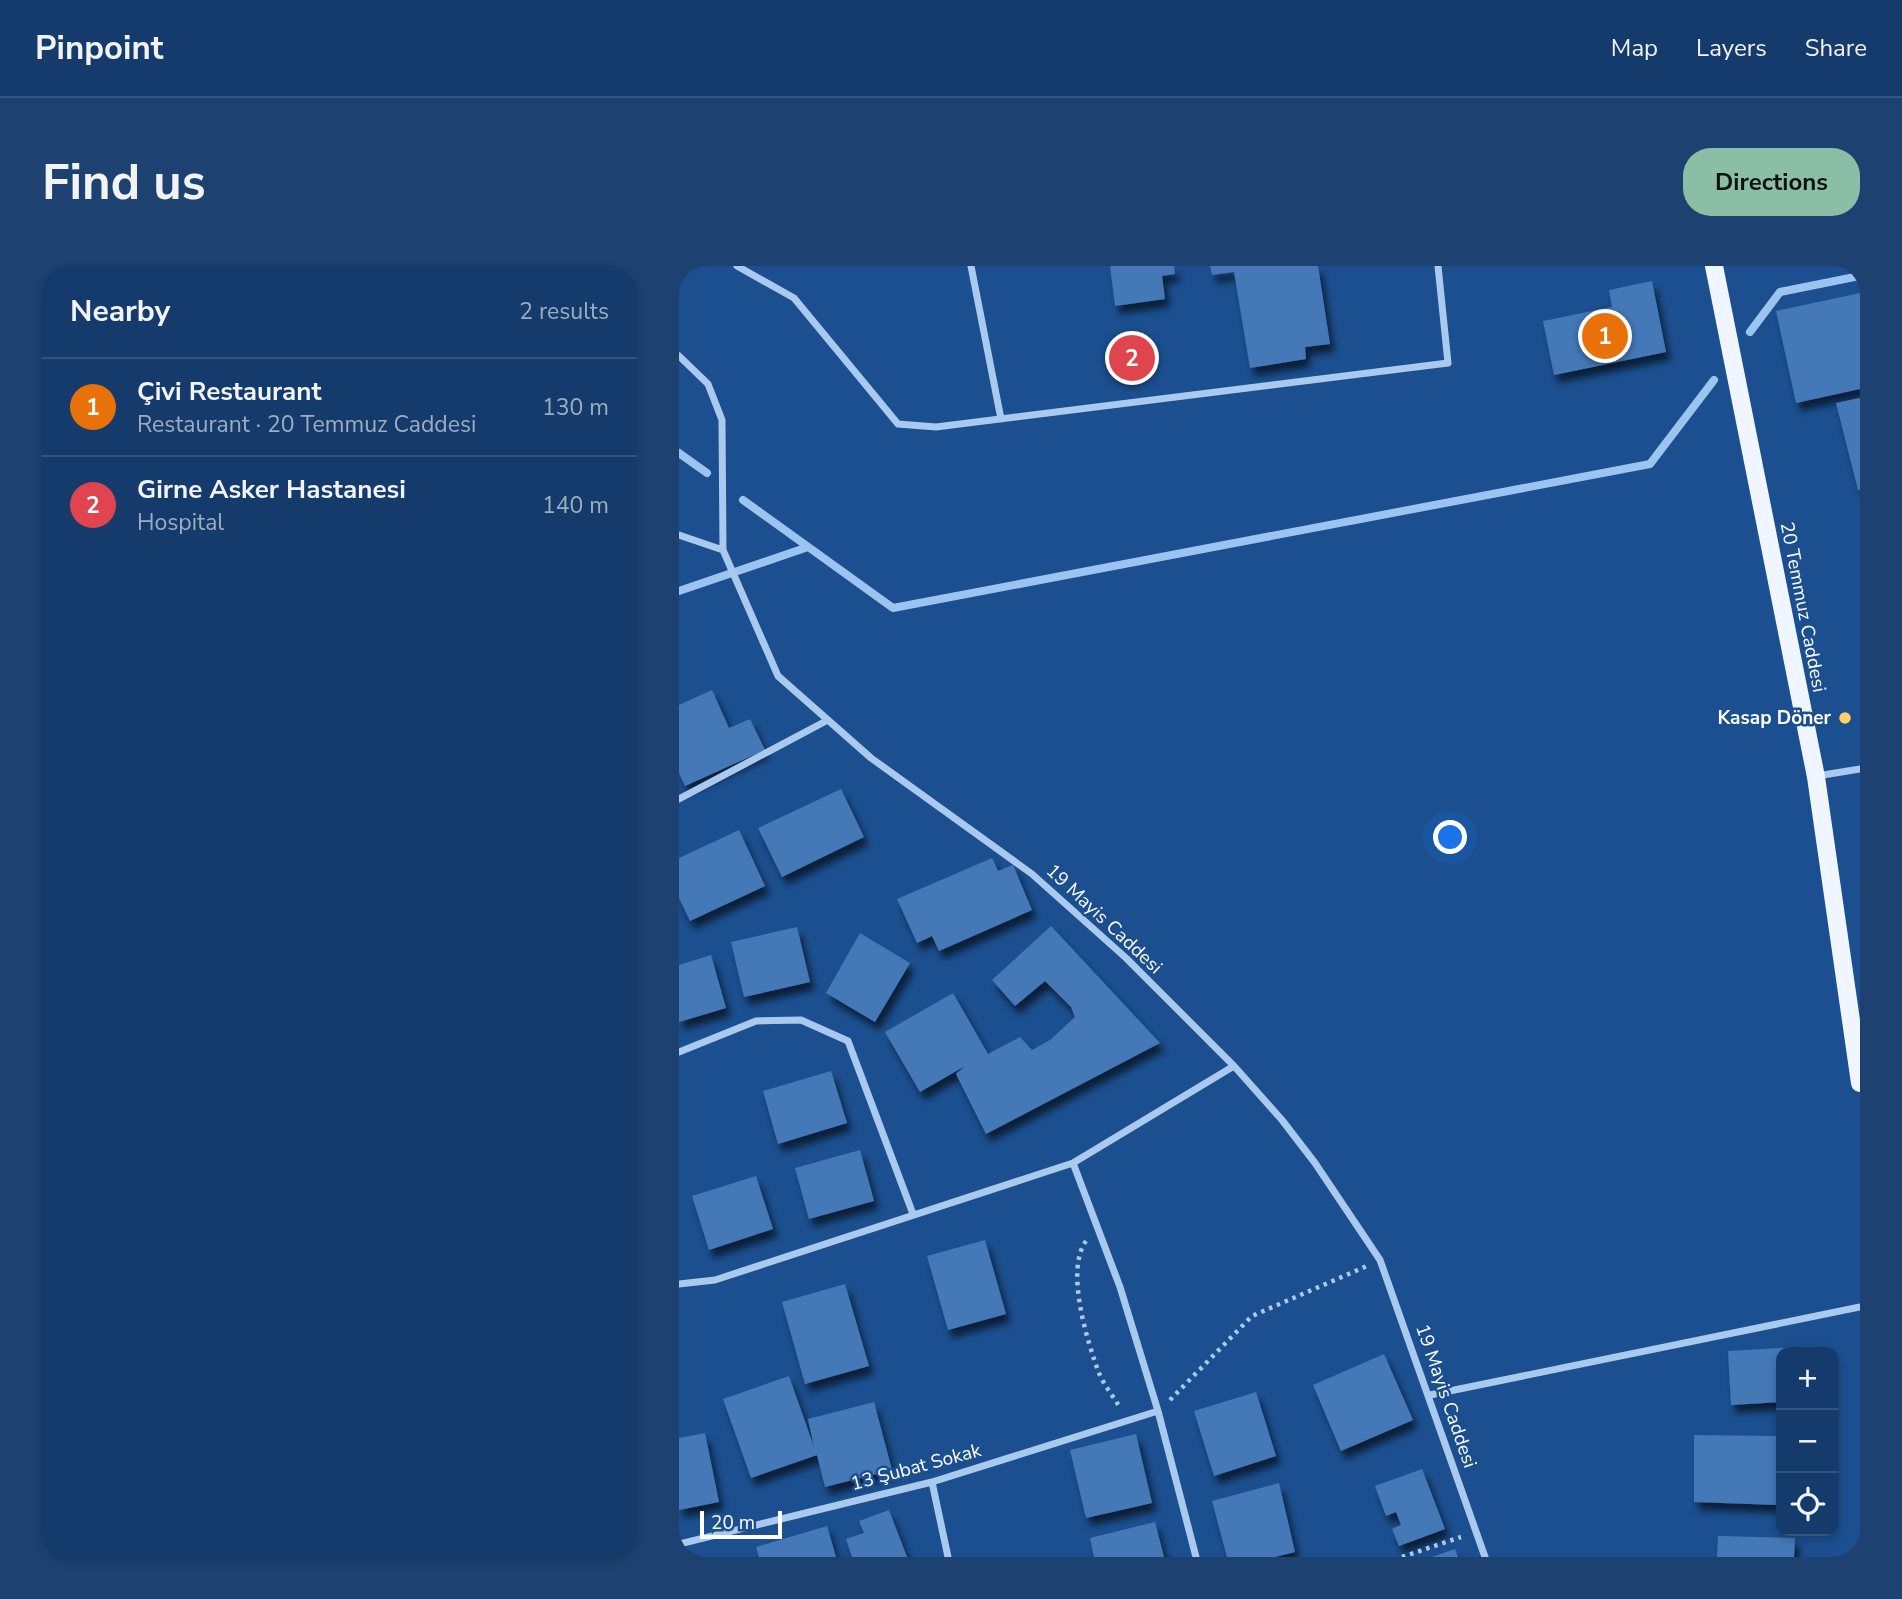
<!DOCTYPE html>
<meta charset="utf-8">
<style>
:root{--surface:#143b6b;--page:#1d4271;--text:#f1f3f6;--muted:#9dadc1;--line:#33557e;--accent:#8abfa5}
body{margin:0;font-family:"Nunito Sans",sans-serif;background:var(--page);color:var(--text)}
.controls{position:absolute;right:21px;bottom:21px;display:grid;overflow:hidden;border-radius:14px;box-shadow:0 4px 10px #0003}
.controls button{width:63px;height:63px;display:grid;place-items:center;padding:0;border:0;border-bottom:2px solid var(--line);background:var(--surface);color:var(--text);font:35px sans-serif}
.scale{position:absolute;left:21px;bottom:18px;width:82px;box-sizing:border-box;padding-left:7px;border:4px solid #fff;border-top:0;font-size:19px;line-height:24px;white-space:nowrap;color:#fff;-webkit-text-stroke:5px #1b4f8f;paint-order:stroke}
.you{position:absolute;left:772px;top:572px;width:24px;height:24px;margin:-18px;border:5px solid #fff;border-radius:50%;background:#1a73e8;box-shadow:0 0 0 10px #1a73e833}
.badge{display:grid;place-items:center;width:46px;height:46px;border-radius:50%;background:var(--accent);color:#fff;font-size:23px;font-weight:700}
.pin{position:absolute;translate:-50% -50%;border:4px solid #fff;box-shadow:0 2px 7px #0006}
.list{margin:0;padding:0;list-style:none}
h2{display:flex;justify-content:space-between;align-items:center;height:91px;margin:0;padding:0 28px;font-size:30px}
h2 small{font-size:23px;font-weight:400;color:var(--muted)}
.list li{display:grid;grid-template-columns:46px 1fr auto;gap:21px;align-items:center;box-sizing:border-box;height:98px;padding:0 28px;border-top:2px solid var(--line)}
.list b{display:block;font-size:26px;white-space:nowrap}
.list p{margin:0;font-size:23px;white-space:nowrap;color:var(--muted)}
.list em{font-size:23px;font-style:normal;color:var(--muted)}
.icon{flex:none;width:38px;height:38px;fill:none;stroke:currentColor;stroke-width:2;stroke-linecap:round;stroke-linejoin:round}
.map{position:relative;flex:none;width:1181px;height:1291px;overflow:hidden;border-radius:28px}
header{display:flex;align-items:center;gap:42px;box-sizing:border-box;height:98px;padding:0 35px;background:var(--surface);border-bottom:2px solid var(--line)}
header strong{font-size:33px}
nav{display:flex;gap:38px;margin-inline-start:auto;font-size:24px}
.intro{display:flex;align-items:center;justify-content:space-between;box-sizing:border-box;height:168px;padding:0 42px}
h1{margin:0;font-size:49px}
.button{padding:18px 32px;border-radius:28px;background:var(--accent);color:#111;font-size:24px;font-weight:700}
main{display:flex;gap:42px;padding:0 42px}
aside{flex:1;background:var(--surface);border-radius:28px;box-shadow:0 4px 10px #0003}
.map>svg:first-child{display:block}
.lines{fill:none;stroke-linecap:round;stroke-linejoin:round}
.stream{stroke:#9cc4f0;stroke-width:8}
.building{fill:#4478b7;filter:url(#shadow)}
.path{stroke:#a9c9ee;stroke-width:4.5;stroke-dasharray:3.5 5;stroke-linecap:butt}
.minor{stroke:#a9c9ee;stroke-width:7}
.primary{stroke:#f0f6ff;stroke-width:18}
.poi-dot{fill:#ffd166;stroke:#1b4f8f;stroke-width:2.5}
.labels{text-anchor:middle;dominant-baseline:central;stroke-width:5;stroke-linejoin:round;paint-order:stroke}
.street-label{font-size:19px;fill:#fff;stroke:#1b4f8f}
.poi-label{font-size:19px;font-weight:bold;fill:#fff;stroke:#1b4f8f;text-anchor:end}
</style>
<header>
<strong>Pinpoint</strong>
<nav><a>Map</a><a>Layers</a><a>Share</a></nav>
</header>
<div class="intro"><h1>Find us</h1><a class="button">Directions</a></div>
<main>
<aside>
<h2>Nearby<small>2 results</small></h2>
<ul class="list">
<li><span class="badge" style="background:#e8710a">1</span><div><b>Çivi Restaurant</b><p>Restaurant · 20 Temmuz Caddesi</p></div><em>130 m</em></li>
<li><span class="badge" style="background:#e0444e">2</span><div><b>Girne Asker Hastanesi</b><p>Hospital</p></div><em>140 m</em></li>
</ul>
</aside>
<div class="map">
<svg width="1181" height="1291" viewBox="0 0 1181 1291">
<defs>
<filter id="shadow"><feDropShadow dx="4.5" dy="8" stdDeviation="3.5" flood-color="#0009"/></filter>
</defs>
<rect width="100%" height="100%" fill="#1b4f8f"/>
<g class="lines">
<path class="stream" d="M1071,66L1101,26L1181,10
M0,187L28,207
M64,234L214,342L971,198L1035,114
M0,325L129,281"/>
</g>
<path class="building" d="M431,0H495L496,8L483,10L486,33L436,40Z
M531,0H639L651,78L626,81L627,93L571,102L555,6L533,9Z
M973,15L987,86L875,109L864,55L933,41L930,24Z
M1181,27V123L1117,137L1097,45Z
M1181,132V224H1179L1157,137Z
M33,424L50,462L71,453L86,484L6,520L0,507V439Z
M162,523L185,571L103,611L79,562Z
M60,564L86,620L11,655L0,632V592Z
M313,592L319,605L334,599L353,644L260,685L253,670L238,677L218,633Z
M372,660L481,777L307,868L277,808L286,800L241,826L206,766L274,727L309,788L341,771L353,784L371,774L396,751L392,741L366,715L336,740L313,714Z
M118,661L131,716L65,731L52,676Z
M181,667L231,697L196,756L147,727Z
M32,689L47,742L0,756V699Z
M152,805L168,857L99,878L84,825Z
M181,884L195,935L130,953L116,902Z
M77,910L94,963L30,984L13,930Z
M306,974L327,1048L269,1064L248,990Z
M166,1018L190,1100L126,1118L103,1036Z
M1116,1081V1086H1102V1136L1052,1139L1049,1085Z
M705,1088L734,1154L662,1185L634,1119Z
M110,1110L135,1181L129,1153L195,1136L213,1204L146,1221L138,1189L72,1212L44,1133Z
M577,1126L597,1190L535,1210L515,1145Z
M26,1167L40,1236L0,1244V1172Z
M457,1168L473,1237L407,1252L391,1184Z
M1015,1169L1100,1170L1099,1239L1015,1236Z
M743,1203L766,1263L720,1280L713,1263L722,1259L717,1246L707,1250L696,1220Z
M600,1217L616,1286L596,1291H548L533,1235Z
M210,1244L228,1291H173L167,1273L185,1267L180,1255Z
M476,1256L485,1291H415L411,1272Z
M148,1260L157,1291H80L77,1281Z
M1039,1270L1116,1272L1115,1291H1038Z
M776,1283L779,1291H753Z"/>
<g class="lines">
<path class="path" d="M407,975C386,1004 408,1075 420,1107C425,1119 434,1130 440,1140
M491,1134L573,1050L688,1000
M723,1291L782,1271"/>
<path class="minor" d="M58,0L115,32L219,158L257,161L769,97L759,0
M292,0L322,153
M0,90L29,118L43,154L44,284L99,410L192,492L353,608L447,692L555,800L603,854L636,897L701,994L806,1291
M0,269L44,284
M1138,510L1181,503
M0,533L147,455
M0,786L77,755L122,754L169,775L234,948
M394,897L441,1021L479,1145L517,1291
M0,1018L36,1014L394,897L555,800
M751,1129L1181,1041
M253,1216L269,1291
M0,1278L253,1216L479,1145"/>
<path class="primary" d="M1035,0L1137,511L1181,817"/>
</g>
<circle class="poi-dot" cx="1166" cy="452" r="7"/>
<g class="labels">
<g class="street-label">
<text transform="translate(1124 341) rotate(79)">20 Temmuz Caddesi</text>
<text transform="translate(425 653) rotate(43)">19 Mayis Caddesi</text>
<text transform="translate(767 1130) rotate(71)">19 Mayis Caddesi</text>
<text transform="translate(237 1201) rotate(-15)">13 Şubat Sokak</text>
</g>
<g class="poi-label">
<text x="1152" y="452">Kasap Döner</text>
</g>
</g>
</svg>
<div class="controls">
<button>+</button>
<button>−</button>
<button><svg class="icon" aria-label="locate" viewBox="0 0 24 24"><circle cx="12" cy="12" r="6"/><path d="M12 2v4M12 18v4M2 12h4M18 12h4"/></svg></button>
</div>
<div class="scale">20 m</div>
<div class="you"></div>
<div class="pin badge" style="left:926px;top:70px;background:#e8710a">1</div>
<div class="pin badge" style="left:453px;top:92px;background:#e0444e">2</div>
</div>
</main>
